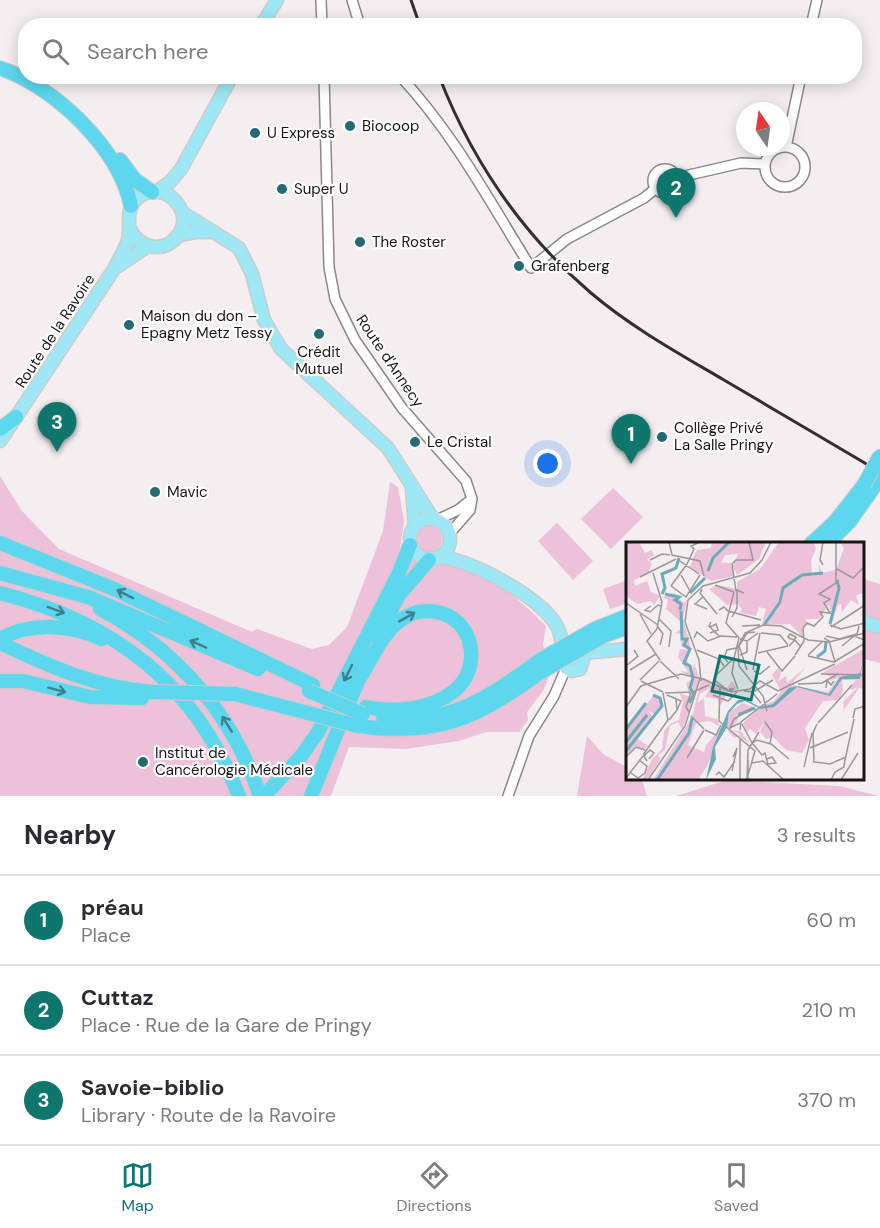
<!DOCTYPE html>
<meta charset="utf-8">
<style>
:root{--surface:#fff;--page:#f2f2f3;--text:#2b2b33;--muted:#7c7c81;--line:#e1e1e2;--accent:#0f766e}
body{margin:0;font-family:"DM Sans",sans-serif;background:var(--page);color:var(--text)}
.compass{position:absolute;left:736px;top:102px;width:54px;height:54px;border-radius:50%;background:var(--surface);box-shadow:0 3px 15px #0003;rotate:347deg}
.you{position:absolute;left:548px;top:464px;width:21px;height:21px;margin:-15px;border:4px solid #fff;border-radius:50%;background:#1a73e8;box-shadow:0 0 0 9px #1a73e833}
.badge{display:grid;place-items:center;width:39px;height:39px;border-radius:50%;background:var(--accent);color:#fff;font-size:20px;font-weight:700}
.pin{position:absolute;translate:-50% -50px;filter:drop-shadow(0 2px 3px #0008)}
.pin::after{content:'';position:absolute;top:32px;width:21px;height:18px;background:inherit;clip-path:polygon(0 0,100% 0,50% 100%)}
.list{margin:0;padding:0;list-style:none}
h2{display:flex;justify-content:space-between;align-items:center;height:78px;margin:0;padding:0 24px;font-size:26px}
h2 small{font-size:20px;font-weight:400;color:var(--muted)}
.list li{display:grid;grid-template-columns:39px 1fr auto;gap:18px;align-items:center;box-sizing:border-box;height:90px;padding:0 24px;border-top:2px solid var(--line)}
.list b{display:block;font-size:22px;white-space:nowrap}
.list p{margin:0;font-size:20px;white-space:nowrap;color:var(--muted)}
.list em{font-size:20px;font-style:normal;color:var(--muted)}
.icon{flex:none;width:33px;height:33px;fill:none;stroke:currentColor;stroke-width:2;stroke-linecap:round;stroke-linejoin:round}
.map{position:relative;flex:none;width:880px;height:796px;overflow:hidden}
.search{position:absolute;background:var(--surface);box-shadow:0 3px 15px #0003;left:18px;right:18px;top:18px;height:66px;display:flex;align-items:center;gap:15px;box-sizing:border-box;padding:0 21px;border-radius:24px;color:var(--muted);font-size:22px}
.sheet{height:348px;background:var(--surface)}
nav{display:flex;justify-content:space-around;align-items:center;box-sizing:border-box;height:84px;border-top:2px solid var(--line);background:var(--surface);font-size:16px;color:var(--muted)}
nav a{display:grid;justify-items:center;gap:3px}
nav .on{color:var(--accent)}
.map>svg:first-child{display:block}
.green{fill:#ecc1d9}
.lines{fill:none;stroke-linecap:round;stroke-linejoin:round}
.minor-casing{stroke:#8d878a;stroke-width:12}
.major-casing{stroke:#ccc;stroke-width:15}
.highway-casing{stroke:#ccc;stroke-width:16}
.minor{stroke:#fff;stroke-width:9}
.major{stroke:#9ee7f4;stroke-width:12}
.highway{stroke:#5dd7ed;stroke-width:14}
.rail{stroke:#312f30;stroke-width:3}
.highway-bridge-casing{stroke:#ccc;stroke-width:16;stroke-linecap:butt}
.highway-bridge{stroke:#5dd7ed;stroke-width:14}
.oneway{stroke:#3e808c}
.poi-dot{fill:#216a76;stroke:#fefcfd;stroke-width:2}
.labels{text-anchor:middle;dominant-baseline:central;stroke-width:4.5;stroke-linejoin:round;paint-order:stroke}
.poi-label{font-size:15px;fill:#171516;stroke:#fefcfd;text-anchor:start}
.street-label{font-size:15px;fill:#171516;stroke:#fefcfd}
.inset-river{fill:none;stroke:#69adb9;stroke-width:3}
.inset-road{fill:none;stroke:#9c9799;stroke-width:1.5}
.view{fill:#0f766e;fill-opacity:0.15;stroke:#0f766e;stroke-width:3}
.inset-edge{fill:none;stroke:#171516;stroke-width:3}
</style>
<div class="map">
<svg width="880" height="796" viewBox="0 0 880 796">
<rect width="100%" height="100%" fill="#f4eef1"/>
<path class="green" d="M0,476L22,511L59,549L252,632L257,629L312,649L329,645L347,627L383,531L390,482L398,487L404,521L400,549L428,566C472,557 518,597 546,626L543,644L550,674L543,691L527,712L528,720L519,732H486L459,741L406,749L349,747L331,796H0Z
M613,488L643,517L611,549L581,519Z
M557,523L593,561L573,580L538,541Z
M416 539a13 13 0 1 1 26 0a13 13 0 1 1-26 0Z
M864,579L880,584V663L864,659Z
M628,580V603L610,609L603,589Z
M587,736L603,754L628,768V780H642L647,796H577Z
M727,780L839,786L879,796H676Z"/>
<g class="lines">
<defs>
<path id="minor" d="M321,0L322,26
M352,0L360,26
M811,26L817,0
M324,76L329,267L335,299L355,340L402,408L466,481L472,499L470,510L450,533
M400,76C454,134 490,202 531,268L567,239L644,198L655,189
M765 167a20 20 0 1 1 40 0a20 20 0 1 1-40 0Z
M786,147L801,76
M653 181a12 12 0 1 1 24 0a12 12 0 1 1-24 0Z
M676,178L741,163L765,164
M437,520L458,510L472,499
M508,796L529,736L554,696L566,668"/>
<path id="major" d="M261,26L277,0
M156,192L170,182L181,169L232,76
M183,213L239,248L252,274L264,320L281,349L388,448L433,519
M177,236L195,232H214
M118,266L148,246
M0,441L114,269C119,259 125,250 128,240C132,224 123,209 139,197C166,177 199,216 175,239C160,254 138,246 130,229
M412,488L415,526
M410 539a20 20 0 1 1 40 0a20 20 0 1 1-40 0Z
M440,557C473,561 536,595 555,623C561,632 562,643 564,654
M864,622L880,627
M567,652L563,658L566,668L572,671L580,669L584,657L571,647
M581,653L628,649"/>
<path id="highway" d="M0,68C55,87 119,148 131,206
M120,160L134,179L152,192
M0,429L16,417
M0,543L114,589L313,685
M811,544L835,522L864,485
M827,544L850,521L880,478
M0,573L88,597L258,669
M0,593C114,622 196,684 239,796
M100,609C176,649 233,714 260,796
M595,629L628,616
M603,636L628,627
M377,637L399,595L429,560
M0,639C31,621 71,625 102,639
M0,643C51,667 97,688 154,692
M359,679C371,661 381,636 398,622C409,613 423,609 437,612C474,619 483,668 454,691C430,710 395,713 366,707
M0,681H23L90,697L142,698
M235,694L308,713
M383,717C450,726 489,697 540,660
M358,726C440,737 476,718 541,672
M264,796L302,755L318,732L398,575L410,545
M311,796L362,671"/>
</defs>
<use href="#minor" class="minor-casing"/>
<use href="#major" class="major-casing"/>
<use href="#highway" class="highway-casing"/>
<use href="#minor" class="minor"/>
<use href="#major" class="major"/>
<use href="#highway" class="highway"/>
<path class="rail" d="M411,0L420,26
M439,76C472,161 522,234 591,293C631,327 678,353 724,380C776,411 828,441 880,472"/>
<defs>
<path id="highway-bridge" d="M864,485L880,456
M540,660L595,629
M541,672L603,636
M309,691L363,714
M154,692L235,694
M308,713L358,726"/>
</defs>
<use href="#highway-bridge" class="highway-bridge-casing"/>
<use href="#highway-bridge" class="highway-bridge"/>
</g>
<defs><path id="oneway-shaft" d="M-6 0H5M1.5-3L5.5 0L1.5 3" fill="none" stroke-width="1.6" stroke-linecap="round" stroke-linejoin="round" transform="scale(1.5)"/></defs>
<g class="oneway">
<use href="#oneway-shaft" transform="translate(125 594) rotate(-153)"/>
<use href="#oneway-shaft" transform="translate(56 610) rotate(20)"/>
<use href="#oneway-shaft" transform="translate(407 617) rotate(-29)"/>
<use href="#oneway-shaft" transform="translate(198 644) rotate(-156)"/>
<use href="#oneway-shaft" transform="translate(348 673) rotate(116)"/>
<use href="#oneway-shaft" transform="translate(57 690) rotate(15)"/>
<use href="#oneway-shaft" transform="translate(227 724) rotate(-122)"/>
</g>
<g class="poi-dot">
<circle cx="350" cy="126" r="6"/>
<circle cx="255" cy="133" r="6"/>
<circle cx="282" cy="189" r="6"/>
<circle cx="360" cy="242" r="6"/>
<circle cx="519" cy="266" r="6"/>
<circle cx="129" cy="325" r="6"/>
<circle cx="319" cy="334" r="6"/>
<circle cx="662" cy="437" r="6"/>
<circle cx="415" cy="442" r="6"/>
<circle cx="155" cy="492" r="6"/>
<circle cx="143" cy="762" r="6"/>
</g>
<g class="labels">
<g class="poi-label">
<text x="362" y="126">Biocoop</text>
<text x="267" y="133">U Express</text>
<text x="294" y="189">Super U</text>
<text x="372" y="242">The Roster</text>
<text x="531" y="266">Grafenberg</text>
<text x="141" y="316">Maison du don –<tspan x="141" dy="17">Epagny Metz Tessy</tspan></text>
<text x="319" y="352" text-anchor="middle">Crédit<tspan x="319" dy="17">Mutuel</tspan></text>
<text x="674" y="428">Collège Privé<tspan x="674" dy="17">La Salle Pringy</tspan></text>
<text x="427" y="442">Le Cristal</text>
<text x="167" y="492">Mavic</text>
<text x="155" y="753">Institut de<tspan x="155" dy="17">Cancérologie Médicale</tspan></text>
</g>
<g class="street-label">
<text transform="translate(55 331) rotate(-57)">Route de la Ravoire</text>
<text transform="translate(390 361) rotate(56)">Route d'Annecy</text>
</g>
</g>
<g transform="translate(626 542)">
<rect width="238" height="238" fill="#f4eef1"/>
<path d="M0,0H13L19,11L26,8L28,13L21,18L26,21L22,31L8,38L9,44L21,39L25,50L34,54L28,63L25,59L11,62L0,54ZM86,0H140L133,17L111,33L107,24L112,12L99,13L95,21H105L108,34L85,39L80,36L61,57L57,76L65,106L61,118L66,128L68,121L74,138L56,187L52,180L44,184L39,208L32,213L35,216L21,238H16L26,217L36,207L38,189L44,182L53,178L57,159L53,151L64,155L60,142L66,136L54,129L62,130L52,115L54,107L62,108L55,104V92L49,91L55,87L54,79L40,67L42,58L37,55L48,51L58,61L79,35L64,25L68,13L71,8L85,6ZM153,0H187L190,6L185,19L186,34L193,31V22L196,31L210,28L218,6L214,1L238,0V51L230,53L233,63L225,58L216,70L215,62L212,63L206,80L203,62L193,77H179L183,83H178V96L164,82L136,83L140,67L133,65L130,74L114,71L116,67L112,62L101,63L83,47L91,43L111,47V40L134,27ZM238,107L234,131L217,135L218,137L227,135L233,138L237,128L238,147L233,146L218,168L217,160L232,145L225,148L223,145L230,138H216L217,149L213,158L197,159L179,186L183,198L176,211L160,208L147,195L140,197L134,190L139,180L130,192L124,187L121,190L117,181L129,170L128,167L148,159L155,149L146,133L152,126L155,131L152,139L160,134L161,141L180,125L167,140L169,144L202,150L212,136L203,139L207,136L196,131ZM76,135L101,146L106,139L112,147L102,150L95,163L91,157L79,155L84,146L74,152L71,161L78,156L79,174L91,177L94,185L84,179L70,181L62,203L78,210L80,203L95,186H97L81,224L72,238H27L66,175ZM28,153L34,157L35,164L29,172L22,169L27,175L10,196L22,204L18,208L10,204L0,214V188ZM116,161L128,165L111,172L112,178L104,188L115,189L124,202L117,197L115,201V195H108L112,199L107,195L101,188L115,194L112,191L106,189L100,185L104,170Z" fill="#ecc1d9"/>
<path d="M238,114L234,137H216L204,154L171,145L148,165L135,167L119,159L111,162L103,171L101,185L89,205L90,217L80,238L87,205L102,169L112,158L119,157L134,165L147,162L163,146L172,144L203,152L214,135L234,131Z" fill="#69adb9"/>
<path class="inset-river" d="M82,29L87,16L103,0M64,51L79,36M36,52L39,46L36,32L50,26L53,16M39,52L53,55L49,58L55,62L54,68M55,69L56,97H61L58,103L64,107L58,121L64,124L67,136L64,146L68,152L63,161M204,82L213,46L211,38M138,83L154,60L157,46L176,33L197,31M191,115L199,109L200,100M112,173L129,166M0,187L20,161M0,200L21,173M0,209L36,164L34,156L27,153M31,238L63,191L66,176"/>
<path class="inset-road" d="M43,0L46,13L74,19L78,34M51,17L73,32M24,18L36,12L44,13M197,23L194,18L197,0M211,27L227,36L239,24M27,31L36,60L31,87L21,99L34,118M55,33L64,49M14,35L50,17M89,43L108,50M45,44L61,22L68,7L65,4L74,0M45,44L60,55L74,33M76,47L74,51L91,72M110,49L106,22L110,18H127L123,0M77,55L69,62L81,67M0,61L32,83M25,64L19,68L24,70L32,63L35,64M93,68L98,65L102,69L135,78M14,72L25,92M106,75L111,66V48L118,51M33,77L45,89L43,105M85,80L83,84L93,94M204,83L215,87L239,81M116,84L134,83M32,85L37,92L34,103M84,85L90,82L92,88L84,91M205,85L239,63M177,86L181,81L188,84L197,75L194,70L204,71L198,61L204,57L193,52L210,41V0M135,91L154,93L162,103M200,94L213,97L231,92L233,84M68,96L71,90L82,99L95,94L111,95M198,96L203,99L209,120M114,97L121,99L132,91M163,104L168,99V98L170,95L164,92L162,95L163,96L168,98L170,99L175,105M216,104L228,94L239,98M71,108L93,117L98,124M141,110L156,129L169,114M132,111L162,104M114,113L121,110V99M169,113L178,99L177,86M182,113L196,100M182,114L208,120M108,118L106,131L112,147M34,119L53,137M102,120L98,116L101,108L110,106M208,120L239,101M0,124L12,114L8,108M4,128L30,112M121,128L113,104L121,91L129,90M127,128L134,91M128,129L134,132L144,124M195,132L239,133M88,135L108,116L113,96L100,81L108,50M87,137L103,149L108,147H103M14,138L33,119M15,139L37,150M75,139L73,118L59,80L62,58L77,44L124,31L136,18L145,0M172,142L196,141L212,132M162,144L209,122M94,145L93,179L129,209L122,233M200,146L201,138L205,143L208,139M118,149L126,150L135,161M129,149L147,138M39,151L67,150L83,143M41,153L55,159L51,168M87,153L102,159L111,150M0,165L15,144L55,132L77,137L105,150L124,147L134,139L152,149L164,143M141,169L137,154L113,124L112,105L119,91L137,83L155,84L182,98L203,100L239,91M63,170L60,165L65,150M65,174L78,187M227,176L229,167L239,164M43,178L51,168L50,157M139,180L146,190L144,202M114,181L104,186L108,177L126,166M192,181L226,143M116,182L126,201M79,188L90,193L95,183M114,188L115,180L151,152M126,201L131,198L145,202L163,217M126,201L136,213L139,211L142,223M184,206L222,190M17,213L42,178L37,151M0,215L10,205L19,208M61,216L78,188M141,217L146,215L150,221L142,222M122,218V238M219,218L228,177M21,219L18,214L24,208L28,211L23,217M189,220L204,222L220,215M126,221L137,219L158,238M188,221L187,191L191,182M178,225L186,191M106,229L111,206L107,215M5,231L12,236L19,231L21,224L14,219M90,233L93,230L98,235L109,219M0,236L17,214M22,238L59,184L74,137M114,238V197M121,238L122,208L133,190M205,238L209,230L218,225L219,217M215,238L232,211"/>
<path class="view" d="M94,114L133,123L125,158L86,149Z"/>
<rect width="238" height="238" class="inset-edge"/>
</g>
</svg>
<svg class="compass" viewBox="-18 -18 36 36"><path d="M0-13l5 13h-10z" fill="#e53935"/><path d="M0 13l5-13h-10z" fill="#7c7c81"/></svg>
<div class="you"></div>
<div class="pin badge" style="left:631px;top:464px">1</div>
<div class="pin badge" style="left:676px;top:218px">2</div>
<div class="pin badge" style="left:57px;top:452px">3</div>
<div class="search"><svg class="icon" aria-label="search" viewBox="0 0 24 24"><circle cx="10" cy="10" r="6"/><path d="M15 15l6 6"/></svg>Search here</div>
</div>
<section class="sheet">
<h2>Nearby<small>3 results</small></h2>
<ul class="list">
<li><span class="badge">1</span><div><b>préau</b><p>Place</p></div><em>60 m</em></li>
<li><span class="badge">2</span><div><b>Cuttaz</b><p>Place · Rue de la Gare de Pringy</p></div><em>210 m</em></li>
<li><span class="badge">3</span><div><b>Savoie-biblio</b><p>Library · Route de la Ravoire</p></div><em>370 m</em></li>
</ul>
</section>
<nav>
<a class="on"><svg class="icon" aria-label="map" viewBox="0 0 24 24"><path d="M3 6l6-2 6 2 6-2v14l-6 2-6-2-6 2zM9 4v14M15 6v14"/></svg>Map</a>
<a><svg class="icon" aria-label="directions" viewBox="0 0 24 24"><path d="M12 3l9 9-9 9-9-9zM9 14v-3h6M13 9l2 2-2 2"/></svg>Directions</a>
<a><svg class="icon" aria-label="saved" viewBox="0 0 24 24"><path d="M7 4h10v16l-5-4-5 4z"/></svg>Saved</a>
</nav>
